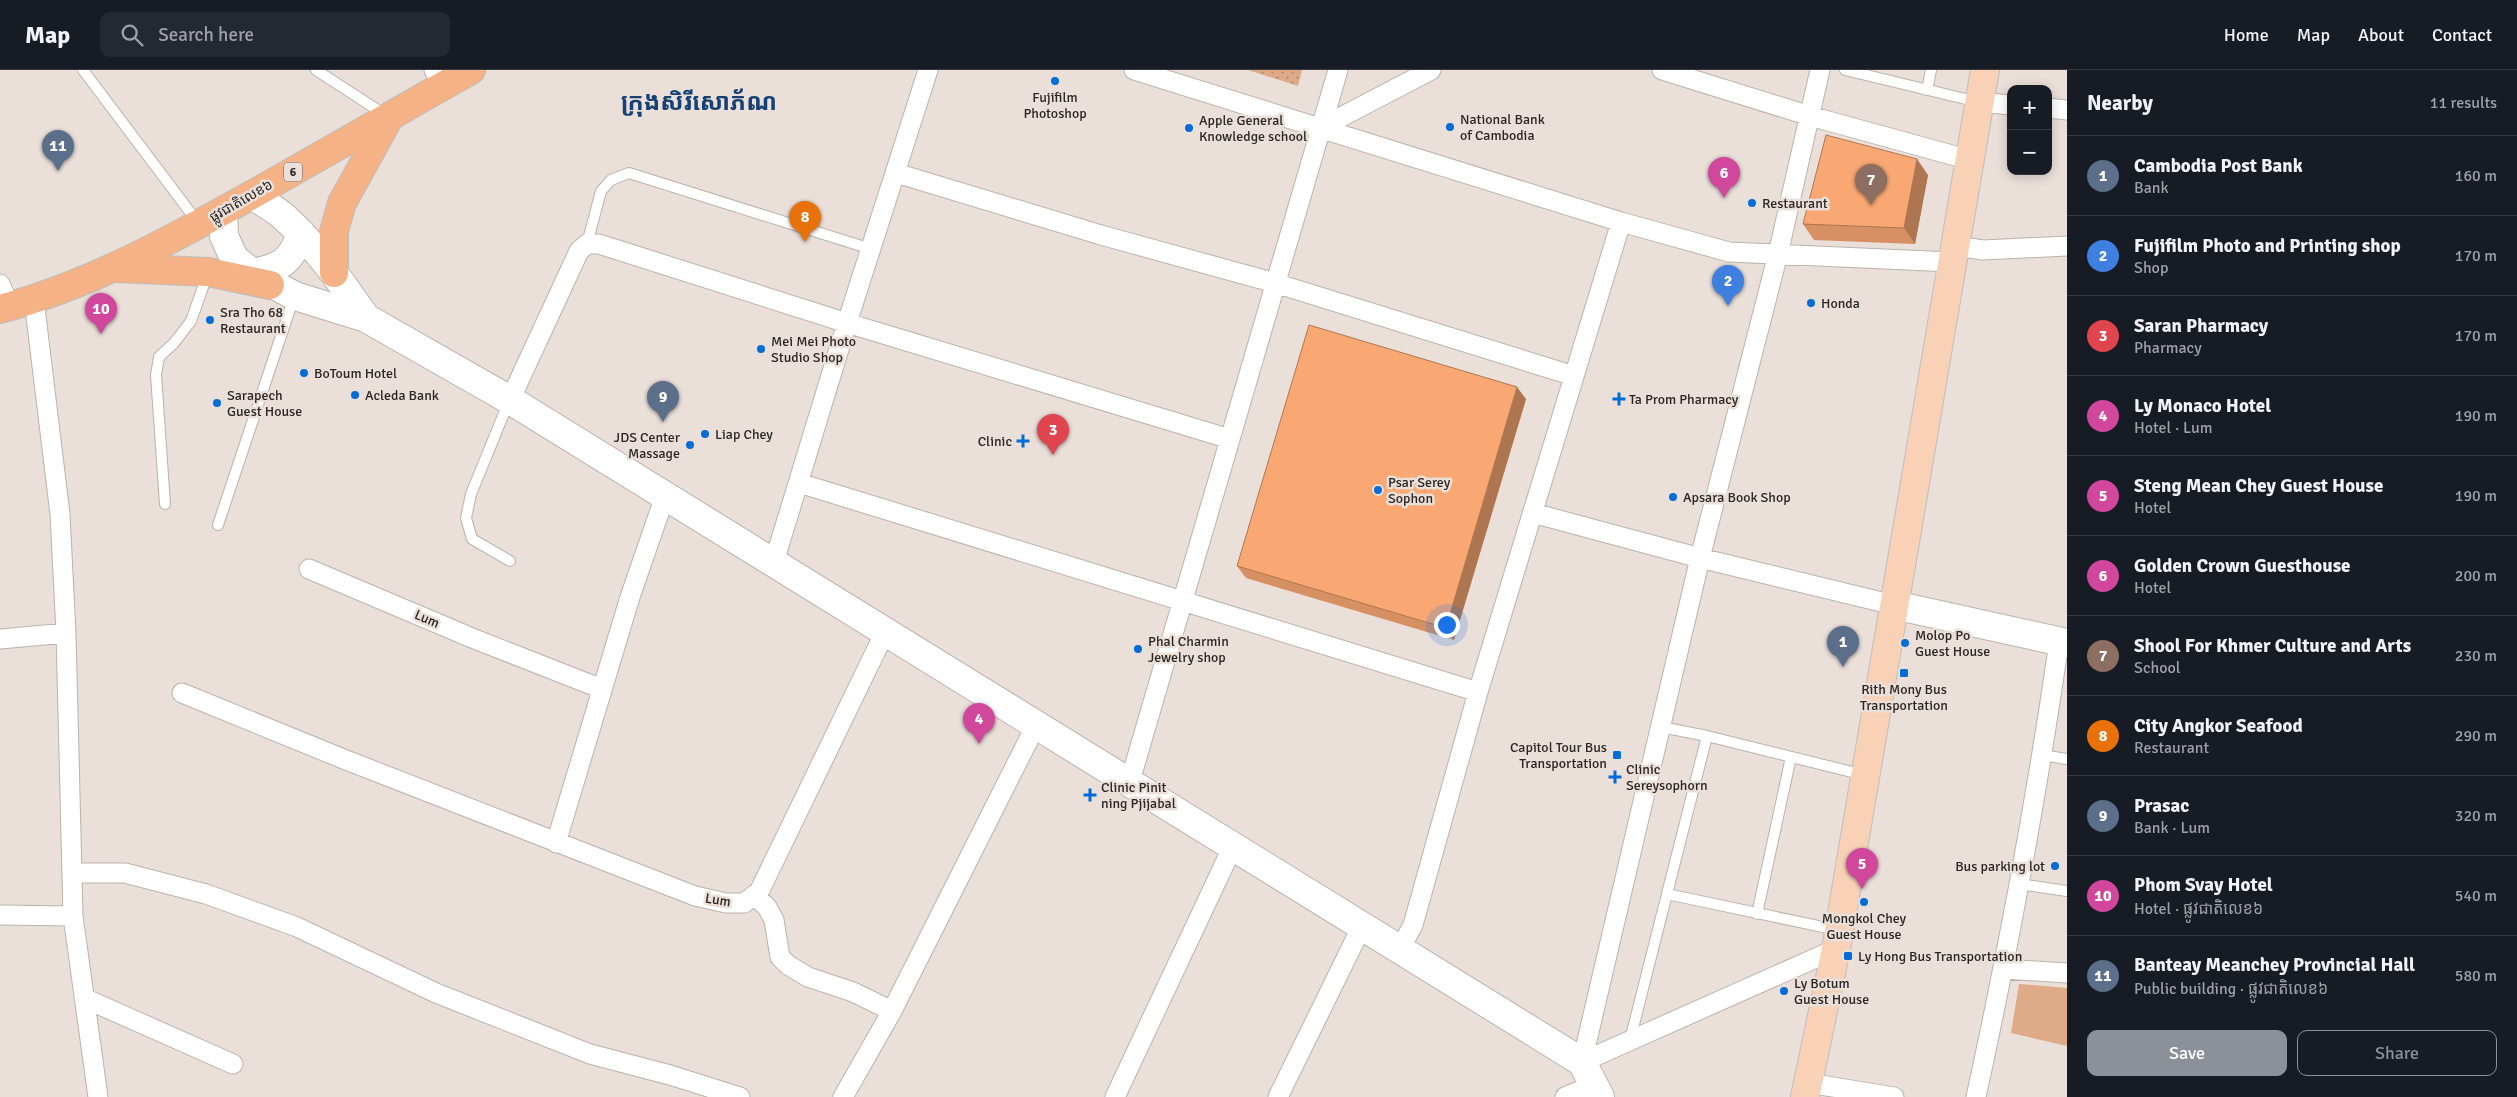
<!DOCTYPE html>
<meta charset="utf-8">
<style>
:root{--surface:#171b24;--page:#242831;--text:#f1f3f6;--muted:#9ea1a6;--line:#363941;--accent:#8c9099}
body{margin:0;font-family:Signika,"Noto Sans Khmer",sans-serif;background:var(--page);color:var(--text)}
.controls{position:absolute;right:15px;top:15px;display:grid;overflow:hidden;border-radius:10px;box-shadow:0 2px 12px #0003}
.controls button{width:45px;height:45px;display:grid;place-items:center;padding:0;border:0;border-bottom:1px solid var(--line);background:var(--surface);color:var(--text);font:25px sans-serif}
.you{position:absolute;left:1446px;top:554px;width:18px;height:18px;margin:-12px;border:4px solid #fff;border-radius:50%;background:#1a73e8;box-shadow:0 0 0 8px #1a73e833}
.badge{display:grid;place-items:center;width:32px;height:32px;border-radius:50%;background:var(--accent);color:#fff;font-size:16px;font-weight:700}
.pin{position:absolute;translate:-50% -41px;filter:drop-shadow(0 1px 2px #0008)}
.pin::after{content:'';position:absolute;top:26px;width:18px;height:15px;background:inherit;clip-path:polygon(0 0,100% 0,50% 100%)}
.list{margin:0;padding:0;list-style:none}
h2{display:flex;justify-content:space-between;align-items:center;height:65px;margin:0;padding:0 20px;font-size:21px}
h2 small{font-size:16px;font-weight:400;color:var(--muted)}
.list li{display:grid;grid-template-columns:32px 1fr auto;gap:15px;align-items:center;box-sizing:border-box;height:80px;padding:0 20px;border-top:1px solid var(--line)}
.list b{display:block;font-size:19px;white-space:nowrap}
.list p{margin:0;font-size:16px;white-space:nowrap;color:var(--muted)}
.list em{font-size:16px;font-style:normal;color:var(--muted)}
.actions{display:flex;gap:10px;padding:15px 20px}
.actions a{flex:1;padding:11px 0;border:1px solid var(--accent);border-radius:10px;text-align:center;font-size:18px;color:var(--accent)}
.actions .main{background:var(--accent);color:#fff}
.icon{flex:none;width:28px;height:28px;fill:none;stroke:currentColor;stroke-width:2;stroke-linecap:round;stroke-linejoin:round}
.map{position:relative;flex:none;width:2067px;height:1027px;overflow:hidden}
header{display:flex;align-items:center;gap:30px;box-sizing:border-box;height:70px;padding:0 25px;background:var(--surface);border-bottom:1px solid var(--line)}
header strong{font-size:24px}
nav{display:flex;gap:28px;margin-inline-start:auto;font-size:18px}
.search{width:350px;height:45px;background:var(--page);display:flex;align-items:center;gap:12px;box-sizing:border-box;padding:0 18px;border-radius:10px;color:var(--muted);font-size:19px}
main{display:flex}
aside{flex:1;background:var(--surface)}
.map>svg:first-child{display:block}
.park{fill:url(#park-dots)}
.pitch{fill:#deaa88}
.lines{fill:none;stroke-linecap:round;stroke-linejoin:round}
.lane-casing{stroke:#bcb2ac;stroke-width:12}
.street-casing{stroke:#bcb2ac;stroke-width:21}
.secondary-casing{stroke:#bcb2ac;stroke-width:30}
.primary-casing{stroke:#bfbebd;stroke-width:30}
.highway-casing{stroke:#bfbebd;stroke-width:30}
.lane{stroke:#fff;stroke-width:10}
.street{stroke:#fff;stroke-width:19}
.secondary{stroke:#fff;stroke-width:28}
.primary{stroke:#f9d1b7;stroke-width:28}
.highway{stroke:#f5b287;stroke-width:28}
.wall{fill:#d69063}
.shaded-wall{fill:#ae7650}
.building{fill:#f9a873;stroke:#ae7650}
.poi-dot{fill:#016dd5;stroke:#eadfd9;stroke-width:2}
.labels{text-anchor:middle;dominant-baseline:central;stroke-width:5;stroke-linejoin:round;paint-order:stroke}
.shield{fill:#eadfd9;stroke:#645e5a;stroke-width:1}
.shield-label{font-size:12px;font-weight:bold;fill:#2a2623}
.poi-label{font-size:14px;fill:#2a2623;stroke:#eadfd9;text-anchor:start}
.street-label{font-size:14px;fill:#2a2623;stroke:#eadfd9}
.town-label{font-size:24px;font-weight:bold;fill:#164174;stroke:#eadfd9}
</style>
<header>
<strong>Map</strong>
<div class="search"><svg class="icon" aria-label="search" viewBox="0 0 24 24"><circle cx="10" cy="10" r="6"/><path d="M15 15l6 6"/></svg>Search here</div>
<nav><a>Home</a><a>Map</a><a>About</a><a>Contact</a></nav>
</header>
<main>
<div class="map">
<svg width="2067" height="1027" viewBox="0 0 2067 1027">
<defs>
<pattern id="park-dots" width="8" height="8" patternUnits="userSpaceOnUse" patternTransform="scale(1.25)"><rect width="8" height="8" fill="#deaa88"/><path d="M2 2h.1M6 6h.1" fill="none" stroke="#b48a6f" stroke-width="1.8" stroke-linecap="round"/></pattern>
</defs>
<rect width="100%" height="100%" fill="#eadfd9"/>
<path class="park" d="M1248,0H1302L1298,16Z"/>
<path class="pitch" d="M2019,914L2067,918V976L2011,963Z"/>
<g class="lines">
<defs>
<path id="lane" d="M83,0L199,154
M316,0L387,46
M1845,0L1978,32
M1927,20L1931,0
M587,174L601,121L611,110L629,103L871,179
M509,331L471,424L466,448L472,469L510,491
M165,434L156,305L159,287L174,273L191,251L208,203
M218,455L294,227
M1661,657L1707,666L1864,705
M2042,685L2067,689
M2019,814L2067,821
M1667,824L1837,860
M1757,844L1791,687
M1630,970L1707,666"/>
<path id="street" d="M434,0L443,16
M1134,0L1621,152L1729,182L1952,192
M1662,0L1810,46L1970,90
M1979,32L2011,35
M2048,38L2067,40
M1322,57L1431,0
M896,103L1101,165L1275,213L1574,306
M1955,176L1983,180L2067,176
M0,214L10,236
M34,230L60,444L66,563
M510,330L579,181L587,174H599L847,253L1230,369
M799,413L1478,622
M1533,443L1700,488L1894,535
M774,492L847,253L928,0
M309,499L472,568L602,619
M0,569L66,563L73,846L98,1027
M182,623L346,690L695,826L726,833H744L759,822L885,562
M1130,711L1338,0
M556,773L630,527L665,426
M72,803H125L206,824L297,857L436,923L590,984L670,1005L740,1027
M754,825L767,837L774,850L780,887L788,895L808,907L853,922L892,941
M0,845L73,846
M1400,879L1413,855L1478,622L1621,152
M2004,899L2067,903
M84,928L233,994
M1582,992L1700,488L1778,184L1820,0
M1582,992L1836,879
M1808,1013L1894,1027
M843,1027L892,941L1036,655
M1115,1027L1233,776
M1278,1027L1362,856
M1565,1027L1596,1014
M1976,1027C2009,876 2037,725 2059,572"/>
<path id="secondary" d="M252,125C262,132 274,138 284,147C316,176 341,212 366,248
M223,142L224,166L234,188L252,203L295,226L366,248L510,330L1582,992L1600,1027
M252,203C281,198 292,191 301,163
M1894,535L2067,573"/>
<path id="primary" d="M1805,1027L1836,879L1985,0"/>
<path id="highway" d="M116,198L208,202L270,215
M334,203V161L342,133L389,48
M0,239C94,214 180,165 264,118C333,79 402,40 471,0"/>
</defs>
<use href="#lane" class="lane-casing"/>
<use href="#street" class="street-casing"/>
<use href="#secondary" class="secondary-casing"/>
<use href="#primary" class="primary-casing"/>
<use href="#highway" class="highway-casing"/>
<use href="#lane" class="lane"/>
<use href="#street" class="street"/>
<use href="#secondary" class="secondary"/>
<use href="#primary" class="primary"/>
<use href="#highway" class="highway"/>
</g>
<path class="wall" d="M1928,105L1915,174L1814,170L1803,154Z
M1526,329L1454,570L1246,508L1237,496Z"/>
<path class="shaded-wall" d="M1917,89L1928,105L1915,174L1904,158Z
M1517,317L1526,329L1454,570L1446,558Z"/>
<path class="building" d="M1826,65L1917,89L1904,158L1803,154Z
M1309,255L1517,317L1446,558L1237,496Z"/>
<g class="poi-dot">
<circle cx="1055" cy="11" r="5"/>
<circle cx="1450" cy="57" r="5"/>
<circle cx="1189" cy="58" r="5"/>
<circle cx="1752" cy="133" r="5"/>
<circle cx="1811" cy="233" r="5"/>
<circle cx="210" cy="250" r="5"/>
<circle cx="761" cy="279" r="5"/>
<circle cx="304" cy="303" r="5"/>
<circle cx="355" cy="325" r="5"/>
<path d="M1616.5 321.5h5v5h5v5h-5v5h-5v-5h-5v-5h5z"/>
<circle cx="217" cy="333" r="5"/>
<circle cx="705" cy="364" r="5"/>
<path d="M1020.5 363.5h5v5h5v5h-5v5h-5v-5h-5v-5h5z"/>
<circle cx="690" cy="375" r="5"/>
<circle cx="1378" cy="420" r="5"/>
<circle cx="1673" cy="427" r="5"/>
<circle cx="1905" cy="573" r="5"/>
<circle cx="1138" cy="579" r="5"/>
<rect x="1899" y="598" width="10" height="10" rx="2.5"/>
<rect x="1612" y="680" width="10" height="10" rx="2.5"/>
<path d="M1612.5 699.5h5v5h5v5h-5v5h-5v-5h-5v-5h5z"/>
<path d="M1087.5 717.5h5v5h5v5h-5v5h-5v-5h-5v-5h5z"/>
<circle cx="2055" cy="796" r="5"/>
<circle cx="1864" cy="832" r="5"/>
<rect x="1843" y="881" width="10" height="10" rx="2.5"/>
<circle cx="1784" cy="921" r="5"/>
</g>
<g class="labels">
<rect class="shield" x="284" y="92.5" width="18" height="19" rx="4"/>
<g class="shield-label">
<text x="293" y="102">6</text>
</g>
<g class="poi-label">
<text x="1055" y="27" text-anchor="middle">Fujifilm<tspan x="1055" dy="16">Photoshop</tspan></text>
<text x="1460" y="49">National Bank<tspan x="1460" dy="16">of Cambodia</tspan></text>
<text x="1199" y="50">Apple General<tspan x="1199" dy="16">Knowledge school</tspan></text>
<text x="1762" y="133">Restaurant</text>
<text x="1821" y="233">Honda</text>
<text x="220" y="242">Sra Tho 68<tspan x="220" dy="16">Restaurant</tspan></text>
<text x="771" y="271">Mei Mei Photo<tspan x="771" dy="16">Studio Shop</tspan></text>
<text x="314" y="303">BoToum Hotel</text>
<text x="227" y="325">Sarapech<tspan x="227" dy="16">Guest House</tspan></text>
<text x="365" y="325">Acleda Bank</text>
<text x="1629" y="329">Ta Prom Pharmacy</text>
<text x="715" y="364">Liap Chey</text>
<text x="680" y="367" text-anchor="end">JDS Center<tspan x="680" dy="16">Massage</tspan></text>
<text x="1012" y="371" text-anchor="end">Clinic</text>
<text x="1388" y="412">Psar Serey<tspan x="1388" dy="16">Sophon</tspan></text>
<text x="1683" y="427">Apsara Book Shop</text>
<text x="1915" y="565">Molop Po<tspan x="1915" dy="16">Guest House</tspan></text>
<text x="1148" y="571">Phal Charmin<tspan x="1148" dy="16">Jewelry shop</tspan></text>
<text x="1904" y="619" text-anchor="middle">Rith Mony Bus<tspan x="1904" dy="16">Transportation</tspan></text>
<text x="1607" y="677" text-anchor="end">Capitol Tour Bus<tspan x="1607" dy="16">Transportation</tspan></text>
<text x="1626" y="699">Clinic<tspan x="1626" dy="16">Sereysophorn</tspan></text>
<text x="1101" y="717">Clinic Pinit<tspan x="1101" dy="16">ning Pjijabal</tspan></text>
<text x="2045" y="796" text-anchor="end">Bus parking lot</text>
<text x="1864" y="848" text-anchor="middle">Mongkol Chey<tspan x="1864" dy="16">Guest House</tspan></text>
<text x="1858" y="886">Ly Hong Bus Transportation</text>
<text x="1794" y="913">Ly Botum<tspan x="1794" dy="16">Guest House</tspan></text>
</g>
<g class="street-label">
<text transform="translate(241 131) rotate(-30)">ផ្លូវជាតិលេខ៦</text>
<text transform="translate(427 549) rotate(23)">Lum</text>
<text transform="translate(718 830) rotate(9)">Lum</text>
</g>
<g class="town-label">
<text x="699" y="32">ក្រុងសិរីសោភ័ណ</text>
</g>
</g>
</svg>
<div class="controls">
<button>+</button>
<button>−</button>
</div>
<div class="you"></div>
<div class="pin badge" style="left:1843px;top:597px;background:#5c6f8a">1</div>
<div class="pin badge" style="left:1728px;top:236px;background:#3f7fe0">2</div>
<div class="pin badge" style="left:1053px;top:385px;background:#e0444e">3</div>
<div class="pin badge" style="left:979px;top:674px;background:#d1479c">4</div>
<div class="pin badge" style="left:1862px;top:819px;background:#d1479c">5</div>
<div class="pin badge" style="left:1724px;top:128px;background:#d1479c">6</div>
<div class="pin badge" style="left:1871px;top:135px;background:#8d6e63">7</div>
<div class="pin badge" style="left:805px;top:172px;background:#e8710a">8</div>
<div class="pin badge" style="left:663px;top:352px;background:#5c6f8a">9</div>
<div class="pin badge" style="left:101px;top:264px;background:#d1479c">10</div>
<div class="pin badge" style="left:58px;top:101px;background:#5c6f8a">11</div>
</div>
<aside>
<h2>Nearby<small>11 results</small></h2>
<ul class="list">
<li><span class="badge" style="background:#5c6f8a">1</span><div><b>Cambodia Post Bank</b><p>Bank</p></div><em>160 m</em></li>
<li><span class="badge" style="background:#3f7fe0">2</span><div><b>Fujifilm Photo and Printing shop</b><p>Shop</p></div><em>170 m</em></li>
<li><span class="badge" style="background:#e0444e">3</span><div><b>Saran Pharmacy</b><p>Pharmacy</p></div><em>170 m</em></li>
<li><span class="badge" style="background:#d1479c">4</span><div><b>Ly Monaco Hotel</b><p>Hotel · Lum</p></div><em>190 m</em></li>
<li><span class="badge" style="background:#d1479c">5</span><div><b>Steng Mean Chey Guest House</b><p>Hotel</p></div><em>190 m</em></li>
<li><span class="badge" style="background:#d1479c">6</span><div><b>Golden Crown Guesthouse</b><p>Hotel</p></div><em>200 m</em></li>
<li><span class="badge" style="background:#8d6e63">7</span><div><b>Shool For Khmer Culture and Arts</b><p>School</p></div><em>230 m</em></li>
<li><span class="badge" style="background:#e8710a">8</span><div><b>City Angkor Seafood</b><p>Restaurant</p></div><em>290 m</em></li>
<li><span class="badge" style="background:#5c6f8a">9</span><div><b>Prasac</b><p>Bank · Lum</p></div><em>320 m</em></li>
<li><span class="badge" style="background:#d1479c">10</span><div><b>Phom Svay Hotel</b><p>Hotel · ផ្លូវជាតិលេខ៦</p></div><em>540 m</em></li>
<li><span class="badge" style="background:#5c6f8a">11</span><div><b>Banteay Meanchey Provincial Hall</b><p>Public building · ផ្លូវជាតិលេខ៦</p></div><em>580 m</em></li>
</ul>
<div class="actions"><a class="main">Save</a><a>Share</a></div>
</aside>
</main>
